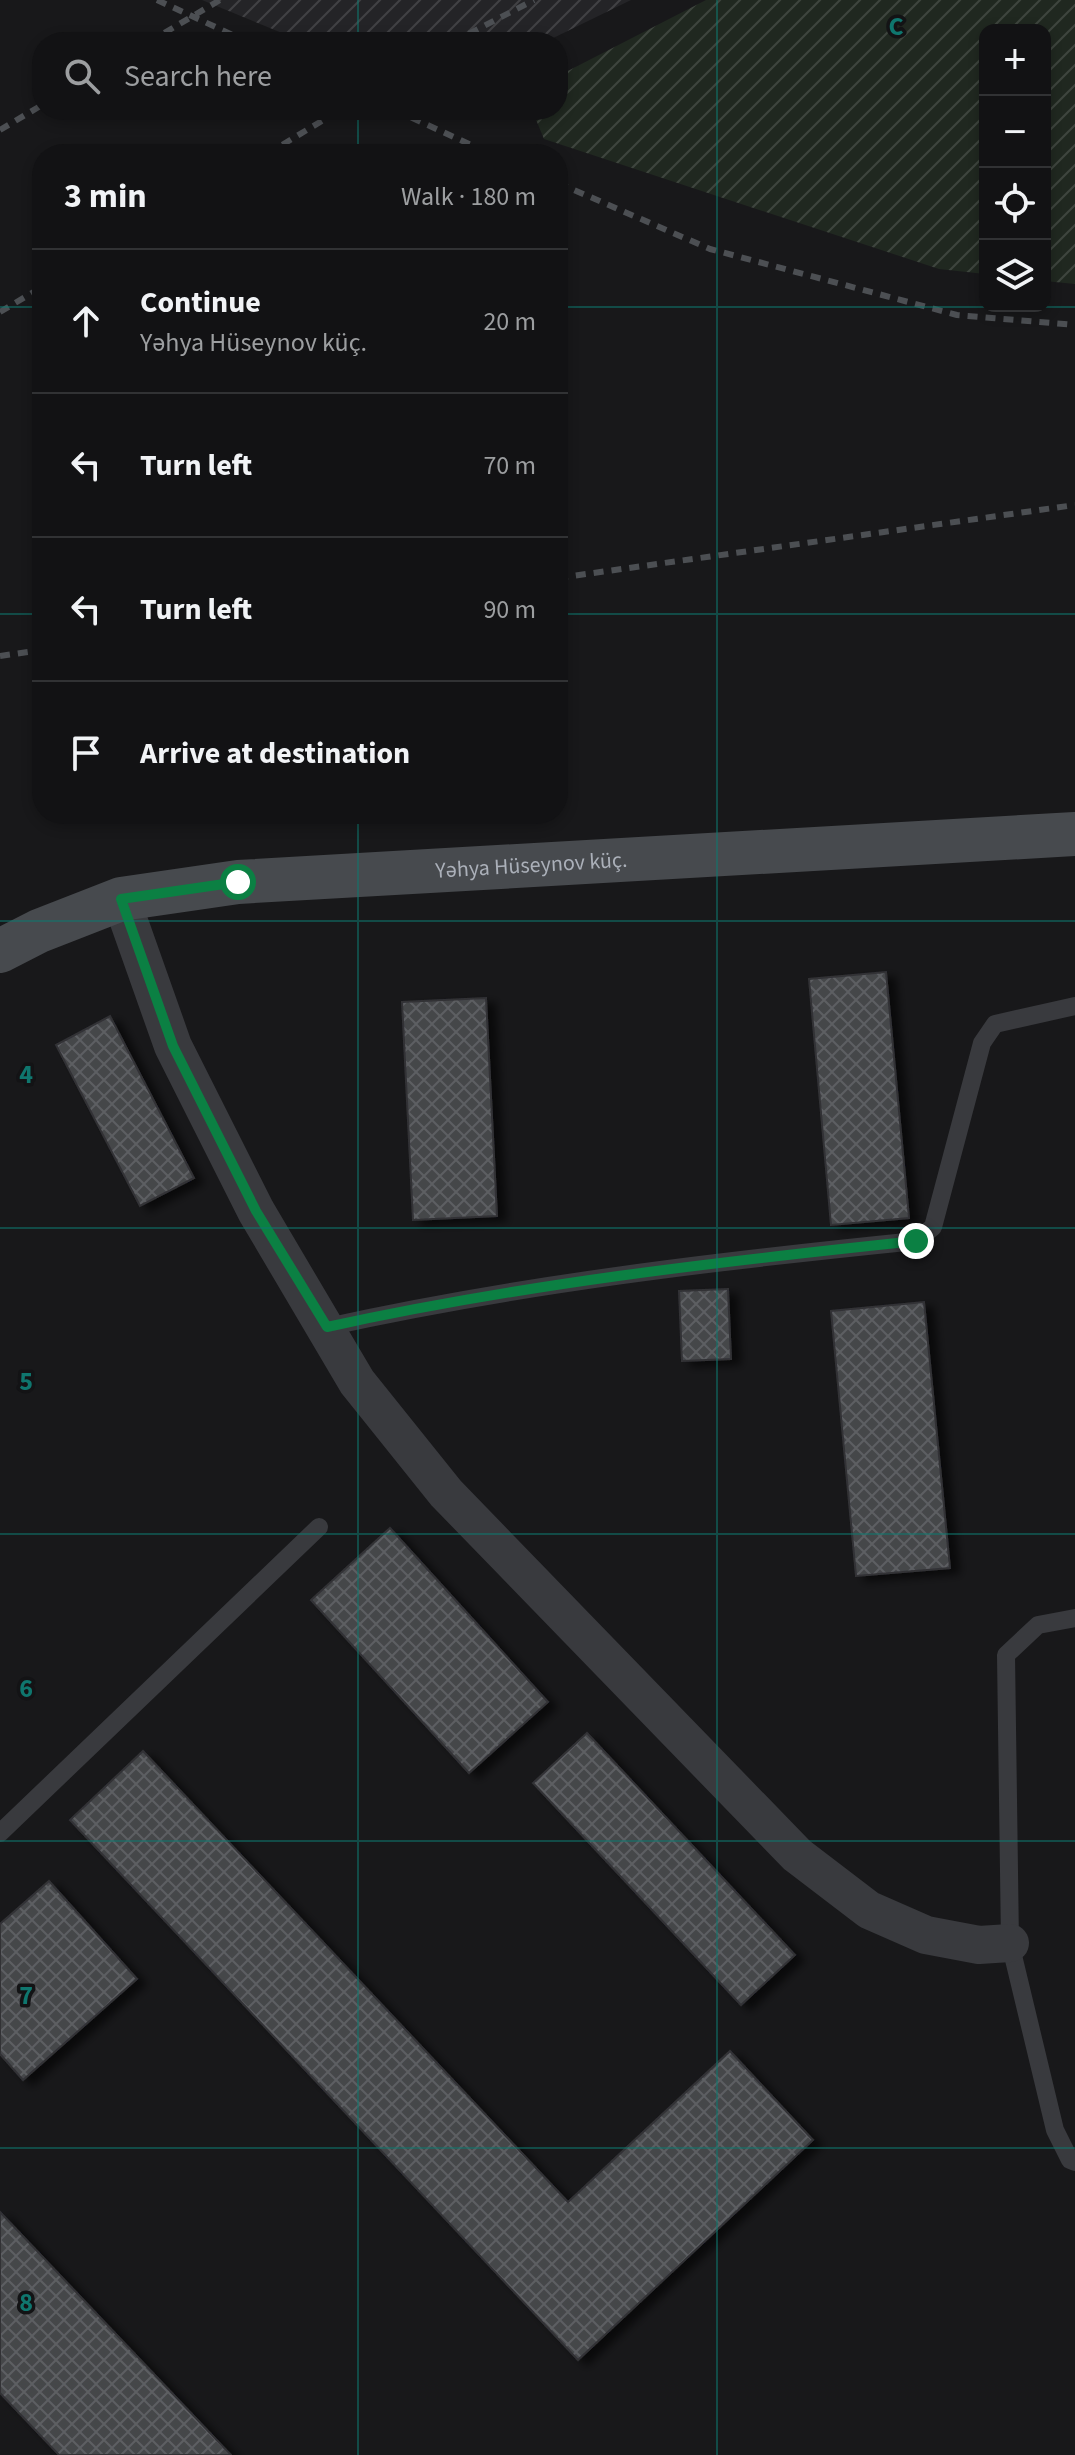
<!DOCTYPE html>
<meta charset="utf-8">
<style>
:root{--surface:#121214;--page:#1b1b1d;--text:#f1f3f6;--muted:#9c9ea0;--line:#313234}
body{margin:0;font-family:"Source Sans 3",sans-serif;background:var(--page);color:var(--text)}
.controls{position:absolute;right:24px;top:24px;display:grid;overflow:hidden;border-radius:16px;box-shadow:0 4px 12px #0003}
.controls button{width:72px;height:72px;display:grid;place-items:center;padding:0;border:0;border-bottom:2px solid var(--line);background:var(--surface);color:var(--text);font:40px sans-serif}
.stop{position:absolute;width:24px;height:24px;margin:-18px;border:6px solid #0b8043;border-radius:50%;background:#fff}
.stop.end{background:#0b8043;border-color:#fff;box-shadow:0 2px 8px #0008}
.list{margin:0;padding:0;list-style:none}
h2{display:flex;justify-content:space-between;align-items:center;height:104px;margin:0;padding:0 32px;font-size:34px}
h2 small{font-size:26px;font-weight:400;color:var(--muted)}
.list li{display:grid;grid-template-columns:52px 1fr auto;gap:24px;align-items:center;box-sizing:border-box;height:144px;padding:0 32px;border-top:2px solid var(--line)}
.list b{display:block;font-size:30px;white-space:nowrap}
.list p{margin:0;font-size:26px;white-space:nowrap;color:var(--muted)}
.list em{font-size:26px;font-style:normal;color:var(--muted)}
.icon{flex:none;width:44px;height:44px;fill:none;stroke:currentColor;stroke-width:2;stroke-linecap:round;stroke-linejoin:round}
.map{position:relative;flex:none;width:1075px;height:2455px;overflow:hidden}
.search{position:absolute;background:var(--surface);box-shadow:0 4px 12px #0003;left:32px;top:32px;width:536px;height:88px;display:flex;align-items:center;gap:20px;box-sizing:border-box;padding:0 28px;border-radius:32px;color:var(--muted);font-size:30px}
.panel{position:absolute;background:var(--surface);box-shadow:0 4px 12px #0003;left:32px;top:144px;width:536px;height:680px;border-radius:32px}
.map>svg:first-child{display:block}
.industrial{fill:url(#industrial-furrows)}
.garden{fill:url(#garden-furrows)}
.building{fill:url(#building-cross-hatch);stroke:#323236;stroke-width:2;filter:url(#shadow)}
.lines{fill:none;stroke-linecap:round;stroke-linejoin:round}
.lane{stroke:#393a3e;stroke-width:18}
.street{stroke:#393a3e;stroke-width:38}
.secondary{stroke:#474a4e;stroke-width:44}
.rail{stroke:#4c4f53;stroke-width:6;stroke-dasharray:10 8;stroke-linecap:butt}
.route{stroke:#0b8043;stroke-width:10}
.grid{fill:none;stroke:#0f766e;stroke-width:2;stroke-opacity:0.55}
.labels{text-anchor:middle;dominant-baseline:central;stroke-width:7;stroke-linejoin:round;paint-order:stroke}
.street-label{font-size:22px;fill:#abb0b9;stroke:#131315}
.grid-label{font-size:26px;text-anchor:middle;font-weight:bold;fill:#0f766e;stroke:#131315;stroke-width:7;stroke-linejoin:round;paint-order:stroke}
</style>
<div class="map">
<svg width="1075" height="2455" viewBox="0 0 1075 2455">
<defs>
<pattern id="industrial-furrows" width="10" height="10" patternUnits="userSpaceOnUse" patternTransform="scale(2)"><rect width="10" height="10" fill="#242427"/><path d="M-1 1l2-2M0 10L10 0M9 11l2-2" fill="none" stroke="#414144"/></pattern>
<pattern id="garden-furrows" width="10" height="10" patternUnits="userSpaceOnUse" patternTransform="scale(2)"><rect width="10" height="10" fill="#202820"/><path d="M-1 1l2-2M0 10L10 0M9 11l2-2" fill="none" stroke="#3e453e"/></pattern>
<pattern id="building-cross-hatch" width="8" height="8" patternUnits="userSpaceOnUse" patternTransform="scale(2)"><rect width="8" height="8" fill="#45464a"/><path d="M0 0l8 8M0 8l8-8" fill="none" stroke="#5d5e62"/></pattern>
<filter id="shadow"><feDropShadow dx="9" dy="5" stdDeviation="4" flood-color="#0009"/></filter>
</defs>
<rect width="100%" height="100%" fill="#18181a"/>
<path class="industrial" d="M202,0H631L545,42H304Z"/>
<path class="garden" d="M706,0H1075V284L1045,281V30H985V274L939,269L544,139L532,110H558V76Z"/>
<path class="building" d="M886,972L909,1218L831,1225L809,979Z
M486,998L497,1216L413,1220L402,1002Z
M110,1016L194,1178L140,1206L56,1045Z
M728,1289L731,1359L682,1361L679,1291Z
M924,1302L950,1568L856,1576L831,1311Z
M390,1528L548,1702L469,1773L311,1600Z
M587,1733L795,1955L741,2005L533,1783Z
M143,1751L568,2202L730,2051L813,2140L578,2360L70,1820Z
M49,1881L137,1979L23,2080L0,2054V1924Z
M0,2212L231,2455H59L0,2393Z"/>
<g class="lines">
<path class="lane" d="M327,1327C522,1284 718,1261 916,1241L933,1227L982,1043L995,1024L1075,1006
M1075,1618L1038,1625L1006,1655L1010,1943L1055,2130L1070,2160L1075,2162
M0,1833L319,1527"/>
<path class="street" d="M121,899L173,1046L256,1211L357,1382L446,1493L797,1855L869,1910L926,1935L979,1945L1010,1943"/>
<path class="secondary" id="s1" d="M0,951L39,931L121,899L238,882L1075,834"/>
<path class="rail" d="M157,0L248,42
M149,42L220,0
M453,42L534,0
M395,110L491,154
M0,130L42,105
M267,154L340,110
M558,183L710,249L957,315L1075,325
M0,312L42,287
M558,578L1075,505
M0,656L42,650"/>
</g>
<g class="lines">
<path class="route" d="M238,882L121,899L173,1046L256,1211L327,1327C523,1284 716,1262 916,1241"/>
</g>
<path class="grid" d="M358,0V42M717,0V2455M358,110V154M0,307H42M558,307H1075M0,614H42M558,614H1075M358,814V2455M0,921H1075M0,1228H1075M0,1534H1075M0,1841H1075M0,2148H1075"/>
<g class="labels">
<g class="street-label">
<text stroke="none"><textPath href="#s1" startOffset="544">Yəhya Hüseynov küç.</textPath></text>
</g>
</g>
<g class="grid-label">
<text x="896" y="35">C</text>
<text x="26" y="1083">4</text>
<text x="26" y="1390">5</text>
<text x="26" y="1697">6</text>
<text x="26" y="2004">7</text>
<text x="26" y="2311">8</text>
</g>
</svg>
<div class="controls">
<button>+</button>
<button>−</button>
<button><svg class="icon" aria-label="locate" viewBox="0 0 24 24"><circle cx="12" cy="12" r="6"/><path d="M12 2v4M12 18v4M2 12h4M18 12h4"/></svg></button>
<button><svg class="icon" aria-label="layers" viewBox="0 0 24 24"><path d="M12 4l9 5-9 5-9-5zM3 14l9 5 9-5"/></svg></button>
</div>
<div class="stop" style="left:238px;top:882px"></div>
<div class="stop end" style="left:916px;top:1241px"></div>
<div class="search"><svg class="icon" aria-label="search" viewBox="0 0 24 24"><circle cx="10" cy="10" r="6"/><path d="M15 15l6 6"/></svg>Search here</div>
<section class="panel">
<h2>3 min<small>Walk · 180 m</small></h2>
<ul class="list">
<li><svg class="icon" aria-label="ahead" viewBox="0 0 24 24"><path d="M12 20V5M6 11l6-6 6 6"/></svg><div><b>Continue</b><p>Yəhya Hüseynov küç.</p></div><em>20 m</em></li>
<li><svg class="icon" aria-label="left" viewBox="0 0 24 24"><path d="M17 20v-9H6M10 6l-5 5 5 5"/></svg><div><b>Turn left</b></div><em>70 m</em></li>
<li><svg class="icon" aria-label="left" viewBox="0 0 24 24"><path d="M17 20v-9H6M10 6l-5 5 5 5"/></svg><div><b>Turn left</b></div><em>90 m</em></li>
<li><svg class="icon" aria-label="arrive" viewBox="0 0 24 24"><path d="M6 21V4h12l-3 4 3 4H6"/></svg><div><b>Arrive at destination</b></div></li>
</ul>
</section>
</div>
